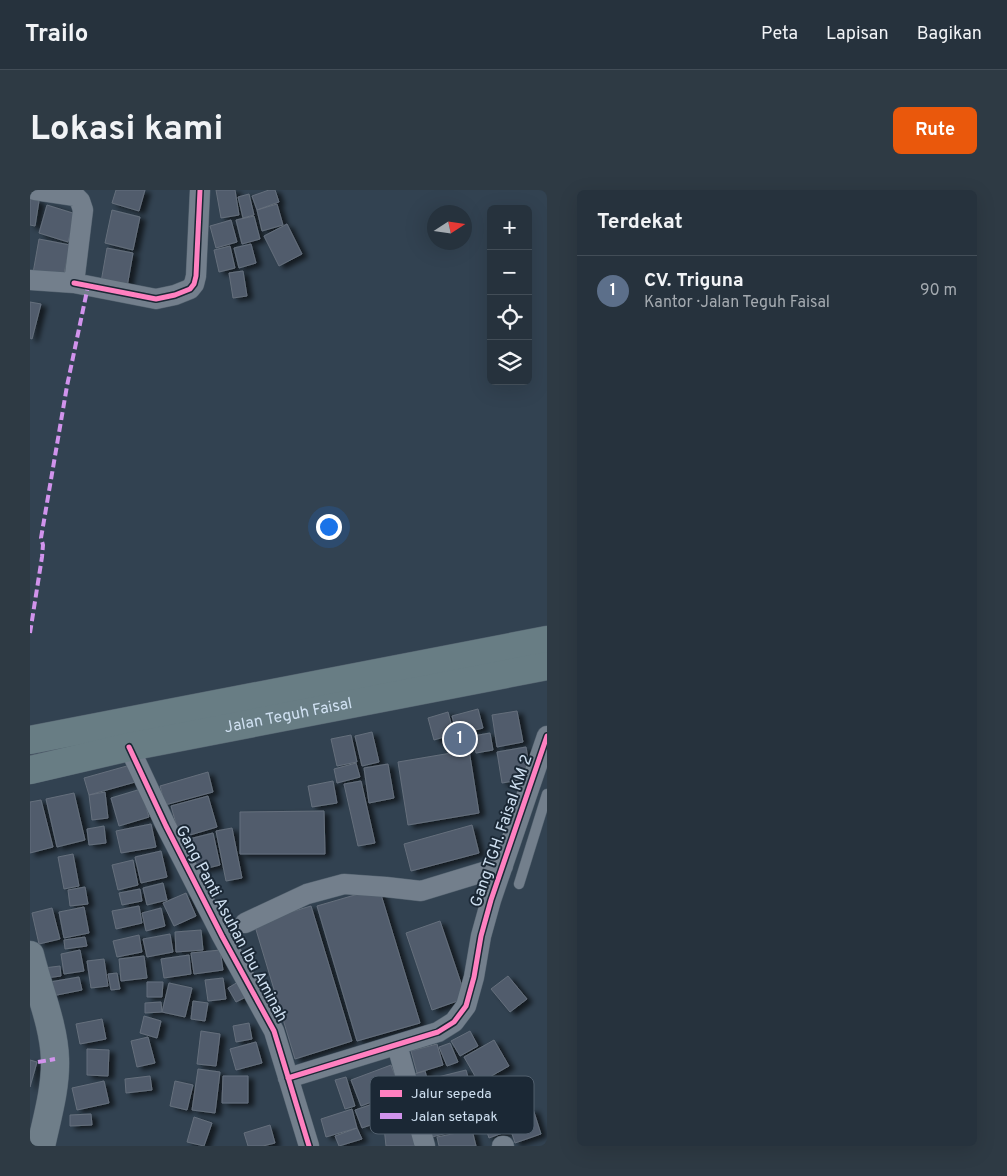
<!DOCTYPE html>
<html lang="id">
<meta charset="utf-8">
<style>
:root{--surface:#26323d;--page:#2e3a44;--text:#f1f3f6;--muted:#a4aab0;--line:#424d57;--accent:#ea580c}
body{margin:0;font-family:Overpass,sans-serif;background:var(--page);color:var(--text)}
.controls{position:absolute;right:15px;top:15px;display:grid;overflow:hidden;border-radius:8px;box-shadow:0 5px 20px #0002}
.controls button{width:45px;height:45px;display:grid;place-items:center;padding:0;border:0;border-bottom:1px solid var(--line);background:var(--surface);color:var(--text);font:25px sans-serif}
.compass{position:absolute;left:397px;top:15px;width:45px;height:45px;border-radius:50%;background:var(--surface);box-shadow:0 5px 20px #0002;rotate:78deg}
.you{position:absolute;left:298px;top:336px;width:18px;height:18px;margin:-12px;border:4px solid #fff;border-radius:50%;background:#1a73e8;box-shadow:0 0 0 8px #1a73e833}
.badge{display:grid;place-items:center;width:32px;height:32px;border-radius:50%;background:var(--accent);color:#fff;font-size:16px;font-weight:700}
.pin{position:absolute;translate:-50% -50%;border:2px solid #fff;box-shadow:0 1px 5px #0006}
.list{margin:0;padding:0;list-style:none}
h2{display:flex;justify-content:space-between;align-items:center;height:65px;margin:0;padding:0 20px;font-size:21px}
h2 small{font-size:16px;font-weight:400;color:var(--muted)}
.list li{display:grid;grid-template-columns:32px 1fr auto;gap:15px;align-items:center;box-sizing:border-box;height:70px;padding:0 20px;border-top:1px solid var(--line)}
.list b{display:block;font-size:19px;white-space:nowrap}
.list p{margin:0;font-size:16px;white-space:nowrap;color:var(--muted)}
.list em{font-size:16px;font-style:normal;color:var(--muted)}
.icon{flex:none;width:28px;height:28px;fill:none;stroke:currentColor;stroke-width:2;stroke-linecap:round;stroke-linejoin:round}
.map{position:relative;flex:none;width:517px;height:956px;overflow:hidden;border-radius:8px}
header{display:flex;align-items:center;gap:30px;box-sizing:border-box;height:70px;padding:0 25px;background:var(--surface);border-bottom:1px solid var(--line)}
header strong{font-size:24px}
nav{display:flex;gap:28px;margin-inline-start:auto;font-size:18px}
.intro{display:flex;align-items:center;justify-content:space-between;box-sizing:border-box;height:120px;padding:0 30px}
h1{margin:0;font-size:35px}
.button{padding:12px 22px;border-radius:8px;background:var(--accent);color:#fff;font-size:18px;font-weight:700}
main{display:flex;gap:30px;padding:0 30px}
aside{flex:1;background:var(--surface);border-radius:8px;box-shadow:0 5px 20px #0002}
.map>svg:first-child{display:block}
.building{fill:#515c6c;stroke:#656f7c;filter:url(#shadow)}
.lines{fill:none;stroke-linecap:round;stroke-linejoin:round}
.lane-casing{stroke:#52606d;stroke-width:11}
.street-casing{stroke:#52606d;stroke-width:21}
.secondary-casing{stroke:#52606d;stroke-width:29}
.highway-casing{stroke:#52606d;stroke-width:29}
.lane{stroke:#737f8c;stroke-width:10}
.street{stroke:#737f8c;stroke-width:20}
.secondary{stroke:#6f7e89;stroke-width:28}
.highway{stroke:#687d84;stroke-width:28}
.quiet{stroke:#d193ec;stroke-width:4;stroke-dasharray:8 4;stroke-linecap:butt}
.cycleway-casing{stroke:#1b2835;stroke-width:8}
.cycleway{stroke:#ff80c0;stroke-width:5}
.labels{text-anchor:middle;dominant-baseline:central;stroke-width:4;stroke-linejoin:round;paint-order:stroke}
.street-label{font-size:16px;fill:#cfe0f1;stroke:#1b2835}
.key{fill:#1b2835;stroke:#515f6d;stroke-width:1}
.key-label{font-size:14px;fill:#cfe0f1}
</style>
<header>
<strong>Trailo</strong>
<nav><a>Peta</a><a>Lapisan</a><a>Bagikan</a></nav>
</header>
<div class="intro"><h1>Lokasi kami</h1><a class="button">Rute</a></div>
<main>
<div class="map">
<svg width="517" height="956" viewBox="0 0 517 956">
<defs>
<filter id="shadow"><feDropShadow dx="5.5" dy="3" stdDeviation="2.5" flood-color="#0009"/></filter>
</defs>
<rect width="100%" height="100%" fill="#324251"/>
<path class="building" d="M86,0H115L109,21L82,13Z
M186,0H205L209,25L191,28Z
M239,0H245L249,12L227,20L222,6Z
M219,4L224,25L213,28L208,7Z
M0,9L9,11L5,36L0,35Z
M247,14L253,35L232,41L227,20Z
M17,15L46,24L38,52L9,43Z
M82,20L110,27L103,60L75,53Z
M224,26L230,49L212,54L206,30Z
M201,30L207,52L186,58L180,36Z
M257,34L272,64L249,76L234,46Z
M9,49L40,55L33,89L3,83Z
M221,54L226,73L209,78L204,58Z
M200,56L205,78L189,82L184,60Z
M77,58L103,63L97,97L71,92Z
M213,81L217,106L203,108L199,83Z
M0,112L11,114L2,149L0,148Z
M448,519L453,538L427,545L422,526Z
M487,521L493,552L467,557L462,525Z
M418,522L424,544L404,550L398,528Z
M342,542L349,572L332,576L325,546Z
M460,543L463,560L446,563L443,546Z
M321,545L327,572L307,576L301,549Z
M436,545L438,552L421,557L419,549Z
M496,557L501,588L472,593L467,562Z
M439,560L449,623L378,635L368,572Z
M326,573L330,587L307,593L304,579Z
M104,574L109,591L59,605L54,588Z
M358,574L364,608L339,613L334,578Z
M178,582L183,602L135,615L130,596Z
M303,591L307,613L282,617L278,596Z
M331,591L345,653L328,656L314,594Z
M111,599L119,627L89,636L81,608Z
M75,602L78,628L62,630L59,605Z
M44,603L55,650L27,657L16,609Z
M178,606L187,637L150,648L141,616Z
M11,610L23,657L0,663V612Z
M294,621L295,664H210V622Z
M121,634L126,657L91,663L86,641Z
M442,635L449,663L381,681L374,654Z
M74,636L76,653L59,655L57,639Z
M202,638L212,688L196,691L186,641Z
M183,643L190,675L166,681L159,649Z
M131,661L137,687L111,693L105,667Z
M43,664L49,696L34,699L28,667Z
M103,670L108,695L88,700L82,675Z
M133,693L137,710L117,715L113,698Z
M55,697L58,714L40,716L38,700Z
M349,698L390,833L327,851L287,716Z
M110,699L112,711L92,715L89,703Z
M156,703L166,726L144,736L133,713Z
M109,716L112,733L86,739L82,721Z
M281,716L322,851L265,869L224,733Z
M54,717L59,743L34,748L29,722Z
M22,718L30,749L9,754L2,723Z
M131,718L135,736L116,741L112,723Z
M410,731L436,808L402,820L376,743Z
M171,740L173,760L146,762L145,742Z
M140,744L143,762L117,767L113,749Z
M109,745L112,762L87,767L83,751Z
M55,747L57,756L35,759L34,750Z
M50,760L54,781L34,784L31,764Z
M190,760L193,780L164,784L161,763Z
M159,765L161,784L134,788L131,769Z
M114,766L117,788L91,791L89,769Z
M74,769L78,796L61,798L57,771Z
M30,776L31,786L16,788L14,778Z
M87,783L90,799L81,800L78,784Z
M478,786L497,809L480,822L461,799Z
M49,787L52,800L22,806L20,792Z
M193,788L196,809L178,811L175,790Z
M117,792H133L132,807H117Z
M208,792L216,807L206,812L198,798Z
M139,793L162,798L155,827L132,822Z
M163,811L178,813L175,831L161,829Z
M131,812L132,822L115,823V813Z
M114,826L131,831L127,848L110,843Z
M72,829L76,849L50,854L46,834Z
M219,833L222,849L206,852L203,836Z
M171,841L190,844L186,876L167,874Z
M440,841L448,856L430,866L421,851Z
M118,847L125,873L107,877L101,851Z
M464,850L479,876L449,893L434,867Z
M226,852L232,873L206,880L200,859Z
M420,853L428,872L417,876L409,857Z
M407,854L413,875L387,883L381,861Z
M57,859L79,860L78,886L57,885Z
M0,870L7,872L0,897Z
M361,875L371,901L331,916L321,890Z
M168,879L190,882L185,923L162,920Z
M436,880L441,898L405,908L400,889Z
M395,881L402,907L391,910L384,884Z
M120,886L122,900L96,903L95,889Z
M193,886H218V913H192Z
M316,887L325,916L315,919L305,890Z
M74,891L79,913L47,920L42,898Z
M145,891L163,895L157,920L140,916Z
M375,903L381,921L332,938L325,920Z
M468,910L478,941L459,948L448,916Z
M322,919L327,938L296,947L291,929Z
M503,919L511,944L485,953L477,928Z
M420,922L425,941L402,947L397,929Z
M61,924L62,935L40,936V925Z
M164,927L182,933L174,956L157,952Z
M385,932L388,956H356L354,937Z
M240,935L245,953L233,956H218L214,943Z
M327,938L332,949L309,956L305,946Z
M442,940L446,956H409L407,947Z"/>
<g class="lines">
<defs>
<path id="lane" d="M489,694L517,604"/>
<path id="street" d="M0,90L44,93L53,20L50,11L45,6L5,0
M44,93L126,109L145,105L160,99L164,94L166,86L170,0
M99,557L136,636L192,746L244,841L279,956
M215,733L277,704L314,694L356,697L391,701L473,676
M367,855L395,956
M258,888L408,842L424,832L436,816L444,787L451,746L461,710L517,546
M472,956H474"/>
<path id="secondary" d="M0,765C8,798 24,835 25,869C26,898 17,928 11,956"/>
<g id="highway">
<path d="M0,550L517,450"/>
<path id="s1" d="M0,580L99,557L517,476"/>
</g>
</defs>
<use href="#lane" class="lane-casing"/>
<use href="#street" class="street-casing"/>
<use href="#secondary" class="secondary-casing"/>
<use href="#highway" class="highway-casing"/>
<use href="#lane" class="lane"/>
<use href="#street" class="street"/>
<use href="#secondary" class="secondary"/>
<use href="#highway" class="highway"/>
<path class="quiet" d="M0,443L12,367L13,355L11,348L37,196L58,96
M8,872L25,869"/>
<defs>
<path id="cycleway" d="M44,93L126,109L145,105L160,99L164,94L166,86L170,0
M99,557L136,636L192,746L244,841L279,956
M258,888L408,842L424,832L436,816L444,787L451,746L461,710L517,546"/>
</defs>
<use href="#cycleway" class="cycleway-casing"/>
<use href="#cycleway" class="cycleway"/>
</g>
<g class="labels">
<g class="street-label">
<text stroke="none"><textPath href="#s1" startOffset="264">Jalan Teguh Faisal</textPath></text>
<text transform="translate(472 641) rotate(-71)">Gang TGH. Faisal KM 2</text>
<text transform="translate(201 734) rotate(62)">Gang Panti Asuhan Ibu Aminah</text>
</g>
</g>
<rect x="340" y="886" width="164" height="58" rx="8" class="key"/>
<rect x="350" y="900" width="22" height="7" fill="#ff80c0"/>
<rect x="350" y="923" width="22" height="6" fill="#d193ec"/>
<g class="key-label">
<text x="381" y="908">Jalur sepeda</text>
<text x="381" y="931">Jalan setapak</text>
</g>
</svg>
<div class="controls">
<button>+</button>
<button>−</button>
<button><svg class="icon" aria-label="locate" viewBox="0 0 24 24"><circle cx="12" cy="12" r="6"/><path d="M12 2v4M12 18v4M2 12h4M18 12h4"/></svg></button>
<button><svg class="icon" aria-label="layers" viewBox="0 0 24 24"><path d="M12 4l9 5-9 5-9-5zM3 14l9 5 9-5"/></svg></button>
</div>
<svg class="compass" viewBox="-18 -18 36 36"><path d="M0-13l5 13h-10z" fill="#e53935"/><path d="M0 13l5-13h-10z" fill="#a4aab0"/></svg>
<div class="you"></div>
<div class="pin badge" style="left:430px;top:549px;background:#5c6f8a">1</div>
</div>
<aside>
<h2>Terdekat<small></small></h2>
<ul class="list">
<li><span class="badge" style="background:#5c6f8a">1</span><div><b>CV. Triguna</b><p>Kantor · Jalan Teguh Faisal</p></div><em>90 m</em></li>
</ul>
</aside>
</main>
